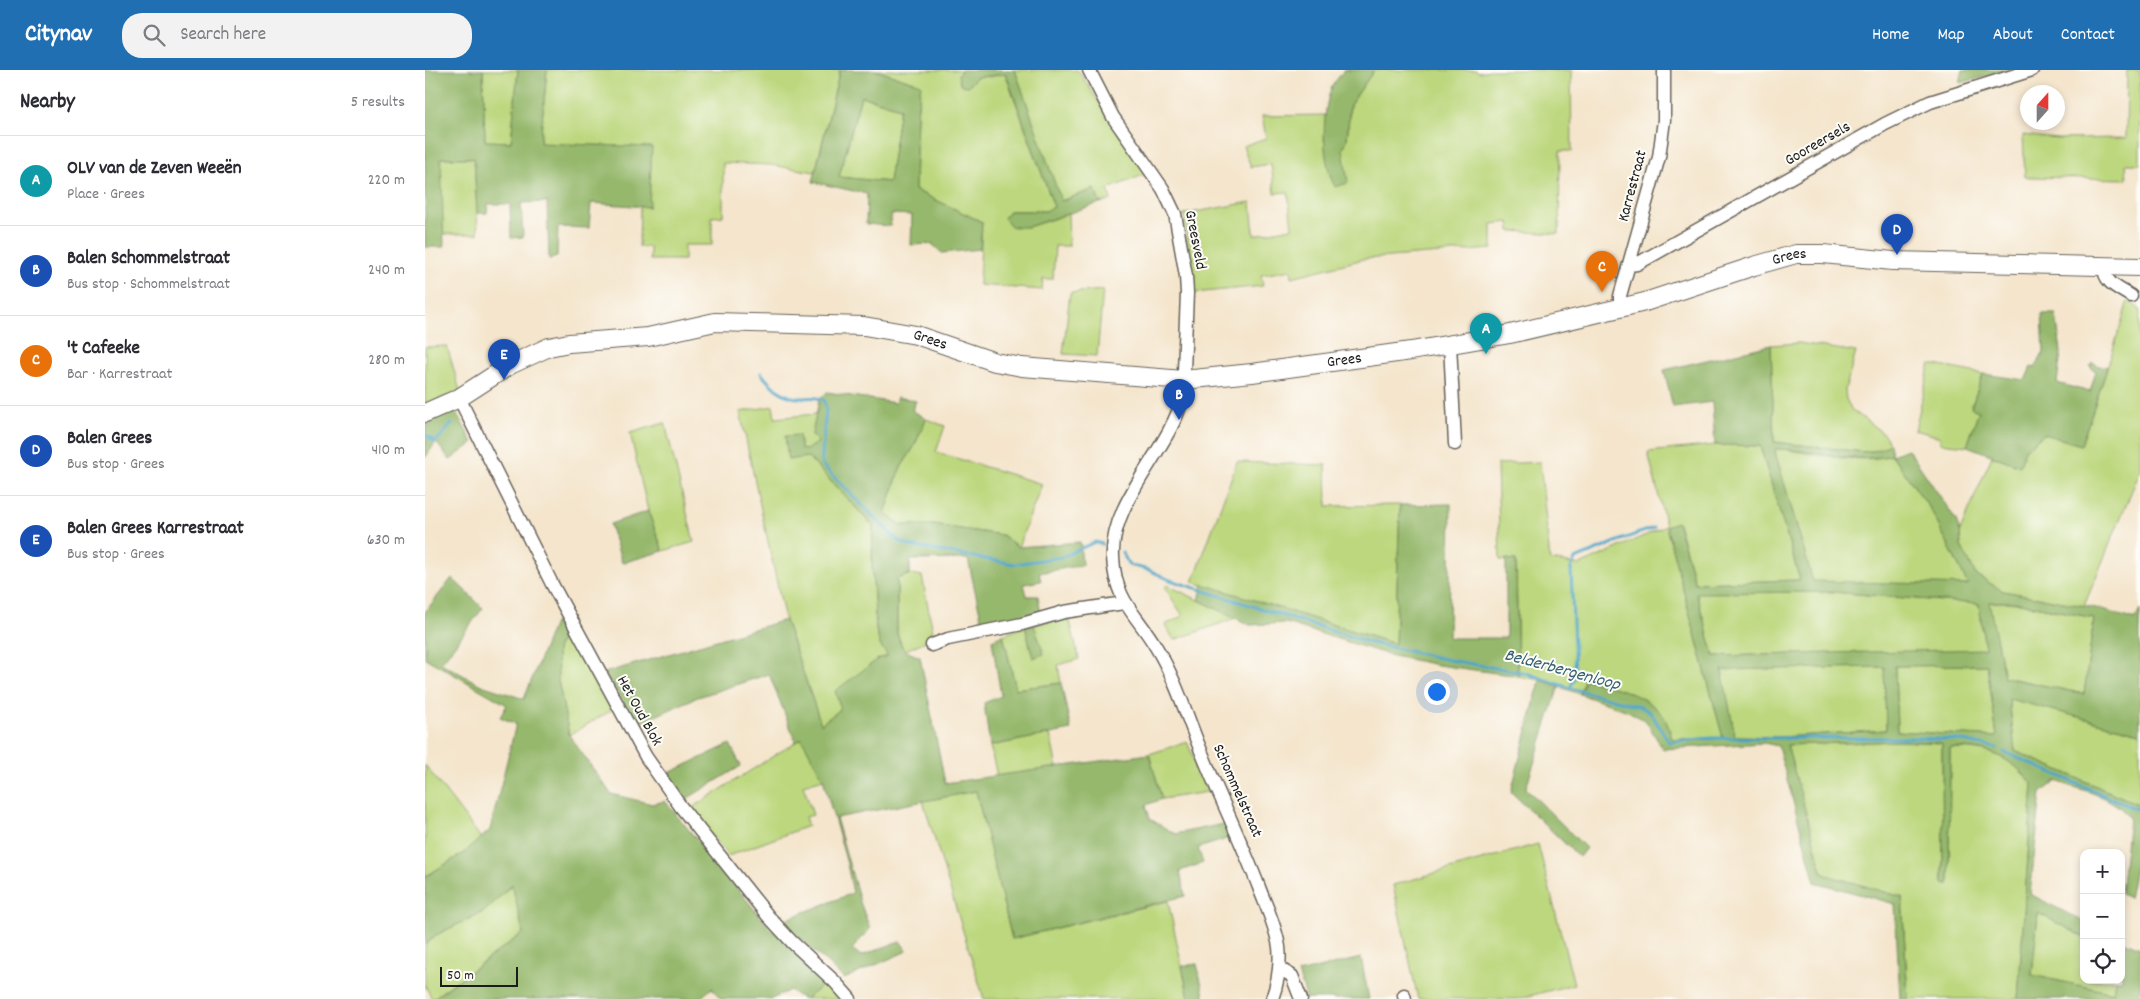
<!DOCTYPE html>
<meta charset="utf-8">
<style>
:root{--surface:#fff;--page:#f2f2f3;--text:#2b2b33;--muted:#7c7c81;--line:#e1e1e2;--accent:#1f6fb2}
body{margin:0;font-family:Dekko,sans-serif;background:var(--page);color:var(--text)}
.controls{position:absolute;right:15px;bottom:15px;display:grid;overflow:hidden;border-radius:10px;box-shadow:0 2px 8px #0003}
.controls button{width:45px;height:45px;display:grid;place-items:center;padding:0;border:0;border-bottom:1px solid var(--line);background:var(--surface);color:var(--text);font:25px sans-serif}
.compass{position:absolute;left:1595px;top:15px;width:45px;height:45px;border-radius:50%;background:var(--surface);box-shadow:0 2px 8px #0003;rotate:21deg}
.scale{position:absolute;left:15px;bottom:12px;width:78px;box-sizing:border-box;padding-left:5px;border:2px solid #1c1c1c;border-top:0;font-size:14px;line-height:18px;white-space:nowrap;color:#1c1c1c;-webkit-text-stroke:4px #fdfcf7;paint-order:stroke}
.you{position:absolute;left:1011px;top:621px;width:18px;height:18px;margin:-12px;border:4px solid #fff;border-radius:50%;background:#1a73e8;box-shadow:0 0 0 8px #1a73e833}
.badge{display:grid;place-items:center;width:32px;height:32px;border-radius:50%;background:var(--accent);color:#fff;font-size:16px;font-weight:700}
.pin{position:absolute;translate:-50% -41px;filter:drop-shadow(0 1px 2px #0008)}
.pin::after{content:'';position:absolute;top:26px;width:18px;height:15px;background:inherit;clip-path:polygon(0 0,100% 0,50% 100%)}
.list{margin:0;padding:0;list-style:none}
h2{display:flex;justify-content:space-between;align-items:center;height:65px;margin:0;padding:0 20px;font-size:21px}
h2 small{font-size:16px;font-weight:400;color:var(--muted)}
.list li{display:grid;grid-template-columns:32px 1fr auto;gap:15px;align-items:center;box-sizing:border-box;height:90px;padding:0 20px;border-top:1px solid var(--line)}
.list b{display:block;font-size:19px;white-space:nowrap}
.list p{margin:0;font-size:16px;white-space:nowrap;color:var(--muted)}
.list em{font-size:16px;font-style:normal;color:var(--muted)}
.icon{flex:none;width:28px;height:28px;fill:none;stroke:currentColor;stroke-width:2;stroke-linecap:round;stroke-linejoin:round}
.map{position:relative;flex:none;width:1715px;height:929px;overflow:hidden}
header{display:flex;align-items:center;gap:30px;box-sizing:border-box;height:70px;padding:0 25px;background:var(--accent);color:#fff}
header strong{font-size:24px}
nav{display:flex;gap:28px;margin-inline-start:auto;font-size:18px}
.search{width:350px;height:45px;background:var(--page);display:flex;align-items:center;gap:12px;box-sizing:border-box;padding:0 18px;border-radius:20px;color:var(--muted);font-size:19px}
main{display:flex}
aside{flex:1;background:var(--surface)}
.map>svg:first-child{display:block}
.green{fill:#bcd77d;stroke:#6c7a4c}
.forest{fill:#95b86c;stroke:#586a44;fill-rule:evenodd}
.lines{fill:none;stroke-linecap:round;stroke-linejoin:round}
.stream{stroke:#4ca5ca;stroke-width:3}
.street-casing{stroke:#68625a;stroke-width:15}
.secondary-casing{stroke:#68625a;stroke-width:20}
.street{stroke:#fff;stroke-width:12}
.secondary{stroke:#fff;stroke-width:18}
.labels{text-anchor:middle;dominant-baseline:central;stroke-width:4;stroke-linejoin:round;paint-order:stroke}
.street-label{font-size:16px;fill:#1c1c1c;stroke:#fdfcf7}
.water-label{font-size:18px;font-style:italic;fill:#346073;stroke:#fdfcf7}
</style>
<header>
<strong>Citynav</strong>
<div class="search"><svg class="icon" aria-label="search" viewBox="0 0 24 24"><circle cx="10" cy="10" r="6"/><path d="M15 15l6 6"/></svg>Search here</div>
<nav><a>Home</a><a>Map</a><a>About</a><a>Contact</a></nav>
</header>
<main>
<aside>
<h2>Nearby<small>5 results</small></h2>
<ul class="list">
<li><span class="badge" style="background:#0f9aa8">A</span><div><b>OLV van de Zeven Weeën</b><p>Place · Grees</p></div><em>220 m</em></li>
<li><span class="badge" style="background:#1a4fb4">B</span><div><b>Balen Schommelstraat</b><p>Bus stop · Schommelstraat</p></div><em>240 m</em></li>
<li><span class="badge" style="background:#e8710a">C</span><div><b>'t Cafeeke</b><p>Bar · Karrestraat</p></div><em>280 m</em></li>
<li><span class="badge" style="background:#1a4fb4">D</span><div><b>Balen Grees</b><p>Bus stop · Grees</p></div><em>410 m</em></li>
<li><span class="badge" style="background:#1a4fb4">E</span><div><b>Balen Grees Karrestraat</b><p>Bus stop · Grees</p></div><em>630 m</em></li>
</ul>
</aside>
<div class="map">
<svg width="1715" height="929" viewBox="0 0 1715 929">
<rect width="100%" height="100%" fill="#fdfcf7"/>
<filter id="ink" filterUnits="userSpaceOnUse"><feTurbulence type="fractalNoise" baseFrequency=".02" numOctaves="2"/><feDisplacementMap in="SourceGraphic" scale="10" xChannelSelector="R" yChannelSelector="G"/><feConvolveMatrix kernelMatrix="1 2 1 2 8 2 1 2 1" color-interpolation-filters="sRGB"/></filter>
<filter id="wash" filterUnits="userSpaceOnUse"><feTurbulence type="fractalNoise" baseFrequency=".0096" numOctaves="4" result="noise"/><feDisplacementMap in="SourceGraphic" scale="20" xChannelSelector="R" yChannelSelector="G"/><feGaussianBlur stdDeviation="1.12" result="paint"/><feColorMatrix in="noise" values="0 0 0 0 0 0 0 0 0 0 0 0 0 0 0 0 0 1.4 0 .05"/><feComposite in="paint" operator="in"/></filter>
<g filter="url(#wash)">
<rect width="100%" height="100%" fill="#f4e5cc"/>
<path class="green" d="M58,0H93L86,72L60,71Z
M122,0H415L390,102L346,95L298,93V146L287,147V175H259V190H225V177H214L215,136L224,137L115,73Z
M449,0H536L533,5L566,7L580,3L629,137L621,141H584L603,157L643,144L644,176H630L628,209H618L617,220L554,215L557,152L490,120L492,43L496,14Z
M590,0H653L721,104L683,119L686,130L675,133L669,119L636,131Z
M949,0H1051L1053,2L1066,0H1146L1147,81H1135L1134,164L1085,161L1084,152L1067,154V179L939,189L867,207L866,200L836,205L838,216L769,223L759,144L826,132L829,165L867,158L863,122L850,123L846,94L826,97L818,76L841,68L837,46L901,45L899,71L918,79L922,70L925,35Z
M1702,0H1715V94H1701L1702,109L1600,107L1598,65L1633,69L1701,68Z
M436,26L475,38L464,112L414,107Z
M15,88H49L53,164H18Z
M678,220L672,286L638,284L645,223Z
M1703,231L1715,239V401L1659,536L1578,521L1551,505L1536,476L1535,461L1567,386L1595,395L1600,380L1619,364L1656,375L1681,302Z
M1374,273L1431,282L1420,320L1421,329L1426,339L1459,364L1465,374L1454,380L1439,382L1349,372L1346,275Z
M22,276L35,321L0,335V277Z
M1505,294L1558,304L1546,338L1554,341L1542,376L1515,373V367L1490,360Z
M348,336L350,348L391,344L387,365L393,372L381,380L376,379L363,389L383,387L448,456L447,495L451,560L455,575L463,586L453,589L416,639L396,654L360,550L315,342Z
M501,349L520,356L511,382L617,414L593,477L577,465L509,455H476L460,443L475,399L489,377Z
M240,353L269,472L238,481L223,441L205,363Z
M1290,375L1335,376L1375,510L1270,513L1253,453L1241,456L1298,668L1246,669L1244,659L1159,609L1155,624L1115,610L1093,606L1091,490H1075L1072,394L1115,392L1125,490L1155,495L1241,456L1223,382Z
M1351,378C1387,383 1433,395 1467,385L1506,440L1543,515L1388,512L1350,382Z
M812,392L901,395L902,436L975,435L970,574L768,512Z
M485,504L497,506L509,567L479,581L472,563V509Z
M742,515L811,548L749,570L740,555L758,546L740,518Z
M1271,522H1408L1554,534L1560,580L1289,586Z
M1563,532H1590L1669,548L1659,624L1579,607Z
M644,547L654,589L633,595L636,613L591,619L578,565L600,556L608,588L609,555Z
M142,554L171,605L187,640L144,665L133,610L132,580Z
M1562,595L1572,667L1472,661L1470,596Z
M1460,597L1461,660L1356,667L1310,666L1296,599Z
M1584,628L1715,663V735L1590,681Z
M625,664L632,698L572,706L565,676Z
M377,668L398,709L378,715L388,745L380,747L383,756L303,786L265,739Z
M1475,671L1517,673L1518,813L1524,814L1525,678C1565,679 1581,683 1608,714L1593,929H1483L1477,827L1398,804L1361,675Z
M762,672L783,722L737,729L724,684Z
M0,695L56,768L40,782L0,807Z
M551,721L587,869L743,831L764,929H559L498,731Z
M1113,774L1149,914L1093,929H993L968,815Z
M88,814L98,863L7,929L0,915V875L11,865L60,841Z
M1613,843L1659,867V910H1690L1688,923L1607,905Z
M402,911L418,929H381Z"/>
<path class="forest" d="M0,0H58L60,71L86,72L93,0H122L115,73L227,77L224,137L166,133L164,158L133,157L132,187L124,189L122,132L96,133L98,167L86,168L85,134H63L62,143H52L49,88H16L19,177H0Z
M415,0H449L496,14L492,43L490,120L557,152L555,179L517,183L507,174L486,175L487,145L466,144L465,156L441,154L442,124L388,112ZM436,26L475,38L464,112L414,107Z
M536,0H590L636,131L670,119L675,133L603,157H587L579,148L584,141H621L629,137L581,4L552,7L543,16L535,15L533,5Z
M919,0H949L925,35L922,70L918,79L923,113L910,117C897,92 896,46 906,19C908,13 915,6 919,0Z
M1538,0H1587L1535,13Z
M1617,244H1631L1636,282L1632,313L1665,322L1671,301L1665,297L1667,293L1675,296H1682L1681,302L1656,375L1619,364L1600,380L1595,396L1542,376L1554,341L1546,338L1558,304L1600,310L1606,297L1610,298L1619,282Z
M1346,275L1349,372L1439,382L1454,380L1465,374L1467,385L1483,379L1531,450L1535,461L1536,476L1551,505L1578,521L1671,538L1710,550L1715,540V663L1584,629L1590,681L1715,735V774L1704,828L1696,824L1704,748C1690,726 1655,720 1631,711L1616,723L1605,824L1659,852V867L1613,843L1607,905L1688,923L1690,910H1696V870L1715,878V929H1593L1608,714C1583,685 1562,677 1525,678L1524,814L1518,813L1517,673L1475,671L1362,675L1398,804L1477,827L1483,929H1475L1470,834L1390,812L1353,676L1339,673L1238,679L1221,651L1203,641L1155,624L1160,609C1187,617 1221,623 1239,647C1243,654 1245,662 1247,669L1298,668L1241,456L1252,452L1270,513L1375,510L1335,376L1290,375L1287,332L1248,337L1239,300ZM1351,379C1389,380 1429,394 1467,385L1506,440L1543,515L1388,511L1350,382ZM1407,522L1554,534L1560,579L1289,586L1271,523ZM1564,532H1590L1669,548L1659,624L1579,607ZM1562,595L1572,667L1472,661L1470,596ZM1459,597L1461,660L1356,667L1310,666L1297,600Z
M402,322L470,333L472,327L491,331L487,340L501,349L489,377L475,399L460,443L476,455H509L577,465L593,477L655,472L657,495L614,503L616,511L599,514L602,526H613L616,544L558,557L543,489L485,490V504L472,509V563C476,580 480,581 495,587L520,713L724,684L737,729L721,735L725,749L750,764L799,754L805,768L773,778L778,793L755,801L760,826L587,869L551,721L411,748L435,832L445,859L427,879L436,886L475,871L482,881L419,909L357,851L428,823L422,794L398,709L377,669L371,672L344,604L270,628L211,655L193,623L179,603L360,550L396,654L416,639L410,621L453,589L463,586L455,575L451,560L447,495L448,456L383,387L363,390L360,366L374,365L376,379L381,380L393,372L387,365L394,330Z
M28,337L48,373L25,390L11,372L0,388V347Z
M1026,434L1024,568H1081V489L1091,490L1093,606L1013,595L968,586L861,553L825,555L774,530L778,514L970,574L975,435Z
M223,441L238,481L197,493L185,454Z
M27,508L58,538L16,593L56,615L99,629L129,553L139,546L142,554L132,580L133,610L144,665L186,724L227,734L240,731L344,857L402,911L381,929H378L365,920L347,929H296L287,918L274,929H8L98,863L87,814L60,841L11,865L0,875V807L40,782L65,760L91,654L75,647L82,635L0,588V542Z
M609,555L619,584L608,588L600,556Z
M578,565L591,619L636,613L646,660L565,676L559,633L576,626L567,570Z
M1115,610L1134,616L1101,718L1161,778L1154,787L1086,722Z
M305,674L316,696L258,731L240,705Z
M936,888L944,929H882L873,903Z
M772,894L780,929H764L757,896Z"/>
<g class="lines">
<path class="stream" d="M336,303C345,315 358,328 375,328C385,328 390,326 399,330L401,339L396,394L472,470L486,476L589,494L637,487L670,472L677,474
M0,364L10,372L27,354
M697,482L704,495L724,500L745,510L942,572L1024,590L1101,603L1145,618L1214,636L1225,642L1244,672L1287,668H1493L1532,670L1572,678
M1145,618L1150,607L1146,498L1150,489C1176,479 1202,466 1229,458
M1579,682L1711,739"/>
</g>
</g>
<g filter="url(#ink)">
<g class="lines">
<defs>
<path id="street" d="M664,0L688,47L738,119L750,144L761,206L762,223L758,327C744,381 685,431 688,487C690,532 711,543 731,577C752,611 763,651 779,688C797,732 818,775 835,820C842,838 851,857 854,877C856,895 853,912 847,929
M1204,195L1212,194L1460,54L1505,32L1607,0
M1679,197C1679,213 1693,218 1706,226
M1195,238V226L1234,87L1239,50V0
M1025,274L1030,374
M34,328L127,514L221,687L256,737L343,846L367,872L410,912L425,929
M507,575L523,569L597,554L639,542L699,533
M854,898L867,906L876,929
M979,925L980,929"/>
<g id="secondary">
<path id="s1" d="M0,343L34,328L85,295L124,277L144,273L223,267L290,252L439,256L491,265L570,292L597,297L759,310L827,303L986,281L1085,264L1220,232L1329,196L1371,184H1398L1468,191L1715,197"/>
</g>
</defs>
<use href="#street" class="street-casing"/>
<use href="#secondary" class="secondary-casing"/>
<use href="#street" class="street"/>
<use href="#secondary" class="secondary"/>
</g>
</g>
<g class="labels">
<g class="street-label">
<text transform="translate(1393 74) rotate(-30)">Gooreersels</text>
<text transform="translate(1208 116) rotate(-75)">Karrestraat</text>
<text transform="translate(770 170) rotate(79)">Greesveld</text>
<text stroke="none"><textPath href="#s1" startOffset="1404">Grees</textPath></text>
<text stroke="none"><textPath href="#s1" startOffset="526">Grees</textPath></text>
<text stroke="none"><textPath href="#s1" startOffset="946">Grees</textPath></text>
<text transform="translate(214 641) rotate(61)">Het Oud Blok</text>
<text transform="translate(812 721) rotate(66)">Schommelstraat</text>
</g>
<g class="water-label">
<text transform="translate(1137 601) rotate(15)">Belderbergenloop</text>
</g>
</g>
</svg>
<div class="controls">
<button>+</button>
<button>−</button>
<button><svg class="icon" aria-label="locate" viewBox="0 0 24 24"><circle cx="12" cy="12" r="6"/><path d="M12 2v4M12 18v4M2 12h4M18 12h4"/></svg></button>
</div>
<svg class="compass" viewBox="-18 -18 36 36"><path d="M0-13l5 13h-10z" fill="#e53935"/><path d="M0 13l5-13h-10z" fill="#7c7c81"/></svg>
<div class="scale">50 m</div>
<div class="you"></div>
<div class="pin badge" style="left:1061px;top:284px;background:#0f9aa8">A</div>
<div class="pin badge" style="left:754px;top:350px;background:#1a4fb4">B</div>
<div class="pin badge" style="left:1177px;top:222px;background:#e8710a">C</div>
<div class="pin badge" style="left:1472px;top:185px;background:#1a4fb4">D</div>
<div class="pin badge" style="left:79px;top:310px;background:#1a4fb4">E</div>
</div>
</main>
